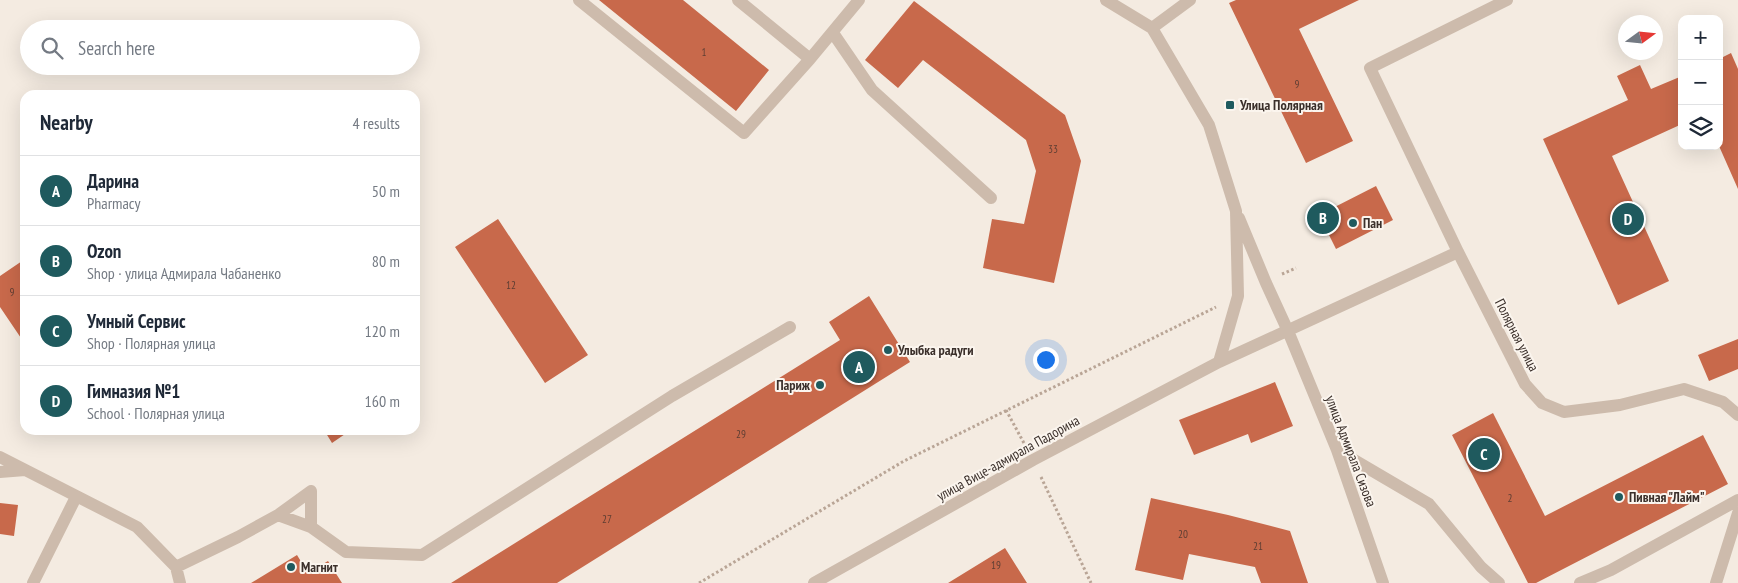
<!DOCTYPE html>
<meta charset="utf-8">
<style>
:root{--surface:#fff;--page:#f6f6f7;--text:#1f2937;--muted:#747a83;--line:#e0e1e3;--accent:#1f5a5e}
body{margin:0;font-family:"PT Sans Narrow",sans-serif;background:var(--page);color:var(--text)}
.controls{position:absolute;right:15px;top:15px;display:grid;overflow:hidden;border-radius:10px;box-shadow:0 5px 20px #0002}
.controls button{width:45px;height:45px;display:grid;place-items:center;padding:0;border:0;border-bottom:1px solid var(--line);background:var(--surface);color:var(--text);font:25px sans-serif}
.compass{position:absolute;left:1618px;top:15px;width:45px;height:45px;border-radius:50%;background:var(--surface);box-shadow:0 5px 20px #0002;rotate:75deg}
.you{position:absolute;left:1045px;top:359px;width:18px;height:18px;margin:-12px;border:4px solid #fff;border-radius:50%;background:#1a73e8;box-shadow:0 0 0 8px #1a73e833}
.badge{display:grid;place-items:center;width:32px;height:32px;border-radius:50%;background:var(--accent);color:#fff;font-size:16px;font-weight:700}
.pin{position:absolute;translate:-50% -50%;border:2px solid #fff;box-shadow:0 1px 5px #0006}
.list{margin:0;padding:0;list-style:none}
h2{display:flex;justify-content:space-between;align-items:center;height:65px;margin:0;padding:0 20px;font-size:21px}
h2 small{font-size:16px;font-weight:400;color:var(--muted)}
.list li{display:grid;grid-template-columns:32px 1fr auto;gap:15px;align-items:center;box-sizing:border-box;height:70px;padding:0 20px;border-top:1px solid var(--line)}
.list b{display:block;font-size:19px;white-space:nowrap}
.list p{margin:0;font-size:16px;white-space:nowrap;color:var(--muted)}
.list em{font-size:16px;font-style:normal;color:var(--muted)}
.icon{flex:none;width:28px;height:28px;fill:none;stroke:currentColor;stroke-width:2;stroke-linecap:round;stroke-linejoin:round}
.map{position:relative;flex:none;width:1738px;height:583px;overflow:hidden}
.search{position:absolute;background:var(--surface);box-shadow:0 5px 20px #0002;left:20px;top:20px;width:400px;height:55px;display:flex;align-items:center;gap:12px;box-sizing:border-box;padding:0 18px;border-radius:28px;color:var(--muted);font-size:19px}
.panel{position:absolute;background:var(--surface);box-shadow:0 5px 20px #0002;left:20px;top:90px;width:400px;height:345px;border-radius:15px}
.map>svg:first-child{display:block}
.building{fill:#c8694b}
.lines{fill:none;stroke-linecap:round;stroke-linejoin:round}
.path{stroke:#b9a596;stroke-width:3;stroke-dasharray:2.5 2.5;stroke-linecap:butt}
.minor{stroke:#cdbbac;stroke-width:12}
.poi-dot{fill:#1f5a5e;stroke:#fbf5ee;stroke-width:2}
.labels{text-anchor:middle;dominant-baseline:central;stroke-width:4;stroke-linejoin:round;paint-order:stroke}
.number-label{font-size:11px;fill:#5e3e33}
.poi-label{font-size:14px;font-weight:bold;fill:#3b302b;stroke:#fbf5ee;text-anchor:start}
.street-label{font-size:14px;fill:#3b302b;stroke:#fbf5ee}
</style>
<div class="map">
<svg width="1738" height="583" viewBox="0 0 1738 583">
<rect width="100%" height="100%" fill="#f4ebe1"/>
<path class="building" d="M599,0H683L769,70L736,111Z
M1236,0H1359L1299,29L1353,141L1306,163L1229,3Z
M914,1L1065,115L1081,161L1054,283L983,268L992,219L1024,224L1036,171L1026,140L923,60L898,88L865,60Z
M1731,53L1738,69V189L1719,146V59Z
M1640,65L1651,89L1682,76V124L1612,156L1669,281L1618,305L1543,139L1628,100L1617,76Z
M1376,186L1393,220L1336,249L1319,215Z
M498,219L588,355L545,383L455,247Z
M25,259V344L0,307V276Z
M869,296L910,362L557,583H451L840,340L829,322Z
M1738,339V369L1709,381L1698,355Z
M1275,382L1293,426L1251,443L1248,434L1194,455L1179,420Z
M1493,413L1545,516L1703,435L1728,484L1536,583H1528L1452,435Z
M324,430H351L332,443Z
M1151,498L1228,515L1290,531L1308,583H1261L1255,567L1189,554L1183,580L1135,570Z
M0,503L18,505L14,536L0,534Z
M1005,548L1027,583H948Z
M297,555L308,573L328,561L342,583H251Z"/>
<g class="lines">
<path class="path" d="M1282,274L1296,268
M1006,410L1025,445
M1041,477L1091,583
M699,583L904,461L1216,307"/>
<path class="minor" d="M579,0L744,133L810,59
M738,0L810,59L859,0
M1106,0L1152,28L1209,125L1236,211L1238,296L1219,362
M1507,0L1370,68L1458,252L1525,384L1542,403L1564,412L1620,405L1684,389L1723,402L1738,415
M1152,28L1190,0
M833,33L872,90L991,198
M1239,218L1266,283L1288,331L1337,450L1383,583
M1337,450L1429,504L1481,567L1499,583
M0,457L137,527L176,567L180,583
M0,472L25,470
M278,515L311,527
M176,567L238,537L278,515L311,491V527L346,552L422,555L672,396L790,327
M33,583L76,497
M814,583L1033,460L1219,362L1458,252
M1580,583L1611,570L1738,500
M1716,583L1738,513"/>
</g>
<g class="poi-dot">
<rect x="1225" y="100" width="10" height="10" rx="2.5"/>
<circle cx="1353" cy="223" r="5"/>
<circle cx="888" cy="350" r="5"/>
<circle cx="820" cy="385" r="5"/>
<circle cx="1619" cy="497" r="5"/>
<circle cx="291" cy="567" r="5"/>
</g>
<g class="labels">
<g class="number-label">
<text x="704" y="52">1</text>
<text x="1297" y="84">9</text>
<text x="1053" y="149">33</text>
<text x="511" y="285">12</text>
<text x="12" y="292">9</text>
<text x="741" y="434">29</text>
<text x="1510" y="498">2</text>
<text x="607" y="519">27</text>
<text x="1183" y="534">20</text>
<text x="1258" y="546">21</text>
<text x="996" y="565">19</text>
</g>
<g class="poi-label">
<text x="1240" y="105">Улица Полярная</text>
<text x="1363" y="223">Пан</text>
<text x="898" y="350">Улыбка радуги</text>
<text x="810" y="385" text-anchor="end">Париж</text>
<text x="1629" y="497">Пивная "Лайм"</text>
<text x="301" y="567">Магнит</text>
</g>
<g class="street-label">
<text transform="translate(1517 335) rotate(63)">Полярная улица</text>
<text transform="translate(1351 451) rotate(69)">улица Адмирала Сизова</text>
<text transform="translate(1008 458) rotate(-29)">улица Вице-адмирала Падорина</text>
</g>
</g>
</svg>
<div class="controls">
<button>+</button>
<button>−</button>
<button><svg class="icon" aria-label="layers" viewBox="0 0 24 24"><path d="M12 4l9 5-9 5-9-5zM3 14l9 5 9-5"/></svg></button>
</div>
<svg class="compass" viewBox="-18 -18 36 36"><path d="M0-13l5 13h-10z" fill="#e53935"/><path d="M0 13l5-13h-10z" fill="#747a83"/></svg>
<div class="you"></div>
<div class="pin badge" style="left:859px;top:367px">A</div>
<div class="pin badge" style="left:1323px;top:218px">B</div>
<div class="pin badge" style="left:1484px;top:454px">C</div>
<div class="pin badge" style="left:1628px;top:219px">D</div>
<div class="search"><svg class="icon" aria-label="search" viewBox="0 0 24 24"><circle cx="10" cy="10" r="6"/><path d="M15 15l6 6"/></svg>Search here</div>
<section class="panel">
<h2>Nearby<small>4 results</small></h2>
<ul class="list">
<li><span class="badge">A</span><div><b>Дарина</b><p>Pharmacy</p></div><em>50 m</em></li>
<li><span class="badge">B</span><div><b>Ozon</b><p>Shop · улица Адмирала Чабаненко</p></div><em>80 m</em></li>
<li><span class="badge">C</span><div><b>Умный Сервис</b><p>Shop · Полярная улица</p></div><em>120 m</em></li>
<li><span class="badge">D</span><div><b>Гимназия №1</b><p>School · Полярная улица</p></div><em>160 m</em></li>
</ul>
</section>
</div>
